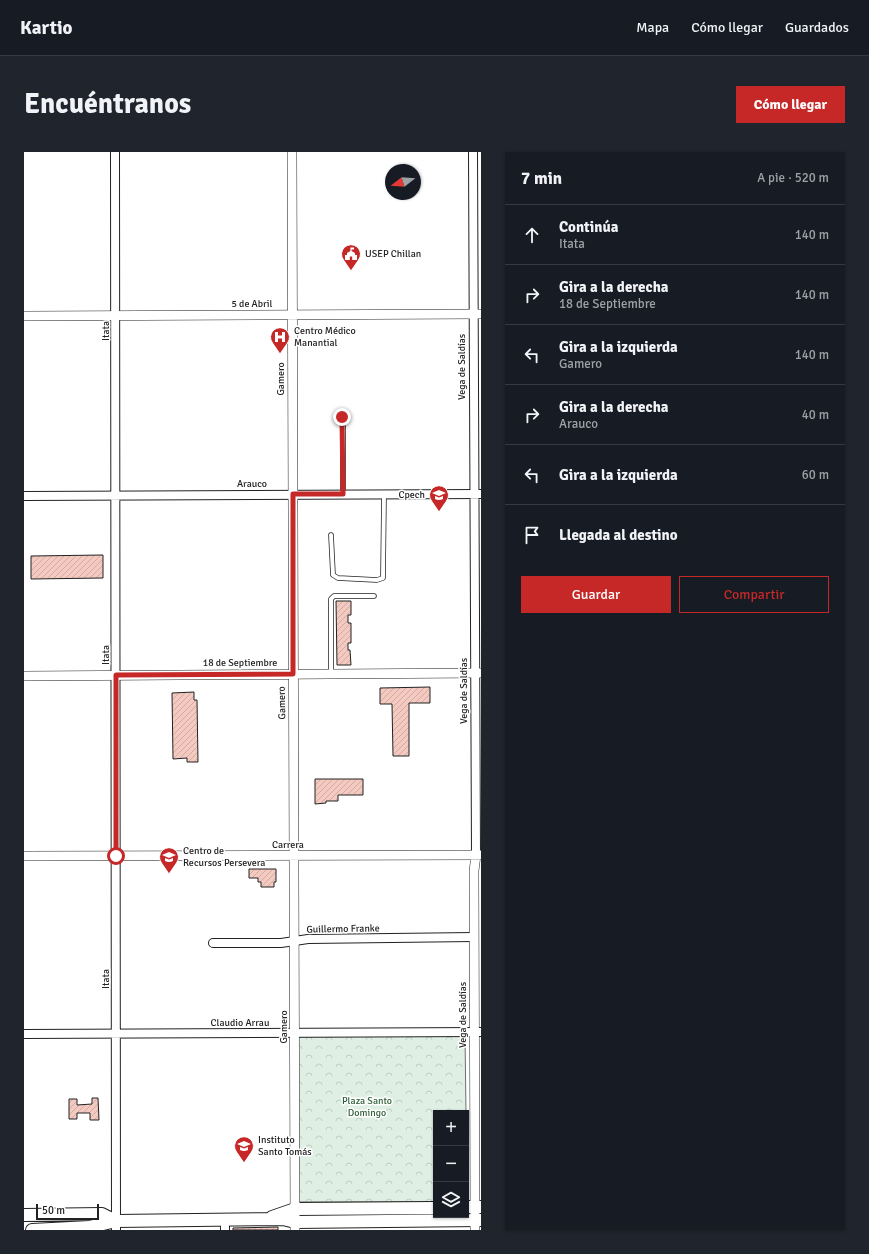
<!DOCTYPE html>
<html lang="es">
<meta charset="utf-8">
<style>
:root{--surface:#171b24;--page:#20242c;--text:#f1f3f6;--muted:#9ea1a6;--line:#363941;--accent:#c62828}
body{margin:0;font-family:Signika,sans-serif;background:var(--page);color:var(--text)}
.controls{position:absolute;right:12px;bottom:12px;display:grid;overflow:hidden;border-radius:0px;box-shadow:0 1px 3px #0004}
.controls button{width:36px;height:36px;display:grid;place-items:center;padding:0;border:0;border-bottom:1px solid var(--line);background:var(--surface);color:var(--text);font:20px sans-serif}
.compass{position:absolute;left:361px;top:12px;width:36px;height:36px;border-radius:50%;background:var(--surface);box-shadow:0 1px 3px #0004;rotate:253deg}
.scale{position:absolute;left:12px;bottom:10px;width:63px;box-sizing:border-box;padding-left:4px;border:2px solid #222;border-top:0;font-size:11px;line-height:14px;white-space:nowrap;color:#222;-webkit-text-stroke:3px #fff;paint-order:stroke}
.stop{position:absolute;width:12px;height:12px;margin:-9px;border:3px solid #c62828;border-radius:50%;background:#fff}
.stop.end{background:#c62828;border-color:#fff;box-shadow:0 1px 4px #0008}
.list{margin:0;padding:0;list-style:none}
h2{display:flex;justify-content:space-between;align-items:center;height:52px;margin:0;padding:0 16px;font-size:17px}
h2 small{font-size:13px;font-weight:400;color:var(--muted)}
.list li{display:grid;grid-template-columns:26px 1fr auto;gap:12px;align-items:center;box-sizing:border-box;height:60px;padding:0 16px;border-top:1px solid var(--line)}
.list b{display:block;font-size:15px;white-space:nowrap}
.list p{margin:0;font-size:13px;white-space:nowrap;color:var(--muted)}
.list em{font-size:13px;font-style:normal;color:var(--muted)}
.actions{display:flex;gap:8px;padding:12px 16px}
.actions a{flex:1;padding:9px 0;border:1px solid var(--accent);border-radius:0px;text-align:center;font-size:14px;color:var(--accent)}
.actions .main{background:var(--accent);color:#fff}
.icon{flex:none;width:22px;height:22px;fill:none;stroke:currentColor;stroke-width:2;stroke-linecap:round;stroke-linejoin:round}
.map{position:relative;flex:none;width:457px;height:1078px;overflow:hidden;border-radius:0px}
header{display:flex;align-items:center;gap:24px;box-sizing:border-box;height:56px;padding:0 20px;background:var(--surface);border-bottom:1px solid var(--line)}
header strong{font-size:19px}
nav{display:flex;gap:22px;margin-inline-start:auto;font-size:14px}
.intro{display:flex;align-items:center;justify-content:space-between;box-sizing:border-box;height:96px;padding:0 24px}
h1{margin:0;font-size:28px}
.button{padding:10px 18px;border-radius:0px;background:var(--accent);color:#fff;font-size:14px;font-weight:700}
main{display:flex;gap:24px;padding:0 24px}
aside{flex:1;background:var(--surface);border-radius:0px;box-shadow:0 1px 3px #0004}
.map>svg:first-child{display:block}
.park{fill:url(#park-crowns);stroke:#6f6f6f}
.building{fill:url(#building-hatch);stroke:#222}
.lines{fill:none;stroke-linecap:round;stroke-linejoin:round}
.service-casing{stroke:#222;stroke-width:5.5}
.minor-casing{stroke:#222;stroke-width:10}
.tertiary-casing{stroke:#222;stroke-width:10}
.primary-casing{stroke:#222;stroke-width:14}
.service{stroke:#fff;stroke-width:4}
.minor{stroke:#fff;stroke-width:8}
.tertiary{stroke:#fff;stroke-width:9}
.primary{stroke:#fff;stroke-width:12}
.route{stroke:#c62828;stroke-width:5}
.labels{text-anchor:middle;dominant-baseline:central;stroke-width:3;stroke-linejoin:round;paint-order:stroke}
.poi-label{font-size:10px;fill:#222;stroke:#fff;text-anchor:start}
.street-label{font-size:10px;fill:#222;stroke:#fff}
.park-label{font-size:10px;fill:#2f5e38;stroke:#fff}
</style>
<header>
<strong>Kartio</strong>
<nav><a>Mapa</a><a>Cómo llegar</a><a>Guardados</a></nav>
</header>
<div class="intro"><h1>Encuéntranos</h1><a class="button">Cómo llegar</a></div>
<main>
<div class="map">
<svg width="457" height="1078" viewBox="0 0 457 1078">
<defs>
<pattern id="park-crowns" width="20" height="18" patternUnits="userSpaceOnUse"><rect width="20" height="18" fill="#e0efe3"/><path d="M2 6a3 3 0 1 1 6 0M12 15a3 3 0 1 1 6 0" fill="none" stroke="#c0cdc2"/></pattern>
<pattern id="building-hatch" width="6" height="6" patternUnits="userSpaceOnUse"><rect width="6" height="6" fill="#f3c9c0"/><path d="M-1 1l2-2M0 6l6-6M5 7l2-2" fill="none" stroke="#d0aca5"/></pattern>
</defs>
<rect width="100%" height="100%" fill="#fff"/>
<path class="park" d="M441,883L442,961H412V1050H274L273,884Z"/>
<path class="building" d="M79,403V426L7,427V404Z
M312,449H327V463H324V471H327V491H324V498H326L327,513H313Z
M406,535V551H385V604H369L368,552H356V536Z
M170,540V548H173L174,610H163V606L149,607L148,541Z
M291,627H339V643H314V649H302V651L291,652Z
M225,717H252V730H250V735H237V730H234V726H225Z
M68,946H74L75,968H66V961H53V967H45V947H53V953L68,952Z
M254,1075V1078H209V1076Z"/>
<g class="lines">
<defs>
<path id="service" d="M319,265V342
M307,383L309,423L314,426L353,428L359,426L360,342
M307,521V447L310,444H350"/>
<path id="minor" d="M91,0L92,1078
M449,0L452,703
M0,344L457,342
M189,791H257L284,787L450,785
M0,882L457,880
M201,1068V1078"/>
<path id="tertiary" d="M268,0L271,1078
M0,164L457,162
M0,524L457,521
M0,704L457,703
M451,1078L450,719L452,703"/>
<path id="primary" d="M442,1055H457
M0,1063L78,1062L92,1069
M248,1065L271,1057L412,1056
M8,1078L66,1075L92,1069L259,1067L271,1070L457,1068"/>
</defs>
<use href="#service" class="service-casing"/>
<use href="#minor" class="minor-casing"/>
<use href="#tertiary" class="tertiary-casing"/>
<use href="#primary" class="primary-casing"/>
<use href="#service" class="service"/>
<use href="#minor" class="minor"/>
<use href="#tertiary" class="tertiary"/>
<use href="#primary" class="primary"/>
</g>
<g class="lines">
<path class="route" d="M92,704V523L269,522V342H319L318,265"/>
</g>
<defs>
<symbol id="civic-pin" viewBox="-11 -11 22 30"><path d="M0 17L-7.5 6A9.5 9.5 0 1 1 7.5 6Z" fill="#c62828" stroke="#fff"/><path d="M-.6-6.5H3V-4.5H.6V-3L4-1V1h2V6H-6V1h2V-1L-.6-3ZM-1.2 2.5V6h2.4V2.5Z" fill="#fff"/></symbol>
<symbol id="hospital-pin" viewBox="-11 -11 22 30"><path d="M0 17L-7.5 6A9.5 9.5 0 1 1 7.5 6Z" fill="#c62828" stroke="#fff"/><path d="M-5-5h3v3.5h4V-5h3V5h-3V1.5h-4V5h-3Z" fill="#fff"/></symbol>
<symbol id="university-pin" viewBox="-11 -11 22 30"><path d="M0 17L-7.5 6A9.5 9.5 0 1 1 7.5 6Z" fill="#c62828" stroke="#fff"/><path d="M0-5L7-2L0 1L-7-2ZM-4 1L0 2.5L4 1V4Q0 6-4 4Z" fill="#fff"/></symbol>
<symbol id="school-pin" viewBox="-11 -11 22 30"><path d="M0 17L-7.5 6A9.5 9.5 0 1 1 7.5 6Z" fill="#c62828" stroke="#fff"/><path d="M0-5L7-2L0 1L-7-2ZM-4 1L0 2.5L4 1V4Q0 6-4 4Z" fill="#fff"/></symbol>
</defs>
<g fill-rule="evenodd">
<use href="#civic-pin" x="316" y="91" width="22" height="30"/>
<use href="#hospital-pin" x="245" y="174" width="22" height="30"/>
<use href="#university-pin" x="404" y="332" width="22" height="30"/>
<use href="#university-pin" x="134" y="694" width="22" height="30"/>
<use href="#school-pin" x="209" y="983" width="22" height="30"/>
</g>
<g class="labels">
<g class="poi-label">
<text x="341" y="102">USEP Chillan</text>
<text x="270" y="179">Centro Médico<tspan x="270" dy="12">Manantial</tspan></text>
<text x="401" y="343" text-anchor="end">Cpech</text>
<text x="159" y="699">Centro de<tspan x="159" dy="12">Recursos Persevera</tspan></text>
<text x="234" y="988">Instituto<tspan x="234" dy="12">Santo Tomás</tspan></text>
</g>
<g class="street-label">
<text x="228" y="152">5 de Abril</text>
<text transform="translate(82 179) rotate(-90)">Itata</text>
<text transform="translate(438 215) rotate(-90)">Vega de Saldías</text>
<text transform="translate(257 227) rotate(-90)">Gamero</text>
<text x="228" y="332">Arauco</text>
<text transform="translate(82 503) rotate(-90)">Itata</text>
<text x="216" y="511">18 de Septiembre</text>
<text transform="translate(440 539) rotate(-90)">Vega de Saldías</text>
<text transform="translate(258 551) rotate(-91)">Gamero</text>
<text x="264" y="693">Carrera</text>
<text transform="translate(319 777) rotate(-1)">Guillermo Franke</text>
<text transform="translate(82 827) rotate(-90)">Itata</text>
<text transform="translate(439 863) rotate(-90)">Vega de Saldías</text>
<text x="216" y="871">Claudio Arrau</text>
<text transform="translate(260 875) rotate(-90)">Gamero</text>
</g>
<g class="park-label">
<text x="343" y="949">Plaza Santo<tspan x="343" dy="12">Domingo</tspan></text>
</g>
</g>
</svg>
<div class="controls">
<button>+</button>
<button>−</button>
<button><svg class="icon" aria-label="layers" viewBox="0 0 24 24"><path d="M12 4l9 5-9 5-9-5zM3 14l9 5 9-5"/></svg></button>
</div>
<svg class="compass" viewBox="-18 -18 36 36"><path d="M0-13l5 13h-10z" fill="#e53935"/><path d="M0 13l5-13h-10z" fill="#9ea1a6"/></svg>
<div class="scale">50 m</div>
<div class="stop" style="left:92px;top:704px"></div>
<div class="stop end" style="left:318px;top:265px"></div>
</div>
<aside>
<h2>7 min<small>A pie · 520 m</small></h2>
<ul class="list">
<li><svg class="icon" aria-label="ahead" viewBox="0 0 24 24"><path d="M12 20V5M6 11l6-6 6 6"/></svg><div><b>Continúa</b><p>Itata</p></div><em>140 m</em></li>
<li><svg class="icon" aria-label="right" viewBox="0 0 24 24"><path d="M7 20v-9h11M14 6l5 5-5 5"/></svg><div><b>Gira a la derecha</b><p>18 de Septiembre</p></div><em>140 m</em></li>
<li><svg class="icon" aria-label="left" viewBox="0 0 24 24"><path d="M17 20v-9H6M10 6l-5 5 5 5"/></svg><div><b>Gira a la izquierda</b><p>Gamero</p></div><em>140 m</em></li>
<li><svg class="icon" aria-label="right" viewBox="0 0 24 24"><path d="M7 20v-9h11M14 6l5 5-5 5"/></svg><div><b>Gira a la derecha</b><p>Arauco</p></div><em>40 m</em></li>
<li><svg class="icon" aria-label="left" viewBox="0 0 24 24"><path d="M17 20v-9H6M10 6l-5 5 5 5"/></svg><div><b>Gira a la izquierda</b></div><em>60 m</em></li>
<li><svg class="icon" aria-label="arrive" viewBox="0 0 24 24"><path d="M6 21V4h12l-3 4 3 4H6"/></svg><div><b>Llegada al destino</b></div></li>
</ul>
<div class="actions"><a class="main">Guardar</a><a>Compartir</a></div>
</aside>
</main>
